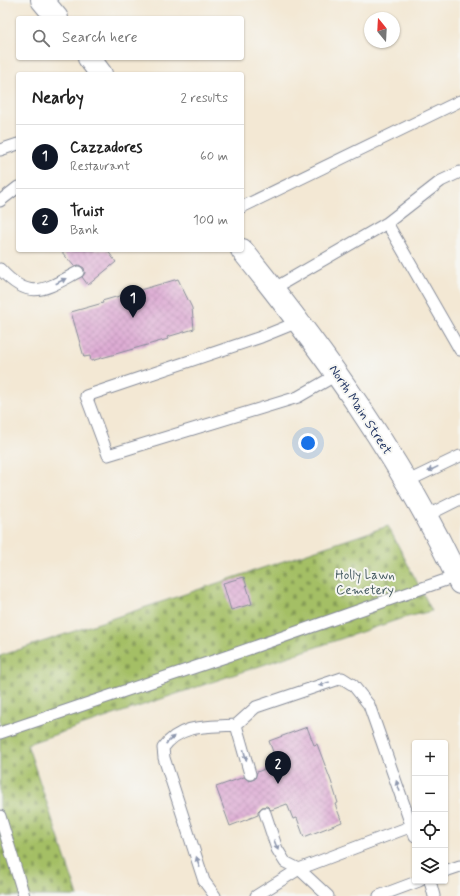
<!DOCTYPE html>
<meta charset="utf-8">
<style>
:root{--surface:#fff;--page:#f6f6f6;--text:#222;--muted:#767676;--line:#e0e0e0;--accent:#111827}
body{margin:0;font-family:Mynerve,sans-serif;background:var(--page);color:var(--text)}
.controls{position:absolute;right:12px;bottom:12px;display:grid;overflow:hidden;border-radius:4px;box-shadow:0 1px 3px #0004}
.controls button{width:36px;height:36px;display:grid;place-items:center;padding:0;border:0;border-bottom:1px solid var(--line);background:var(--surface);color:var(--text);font:20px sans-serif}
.compass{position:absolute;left:364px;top:12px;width:36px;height:36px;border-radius:50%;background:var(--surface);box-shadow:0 1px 3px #0004;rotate:342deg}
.you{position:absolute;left:308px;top:443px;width:14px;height:14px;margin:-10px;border:3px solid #fff;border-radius:50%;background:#1a73e8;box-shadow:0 0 0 6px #1a73e833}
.badge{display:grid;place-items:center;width:26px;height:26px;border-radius:50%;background:var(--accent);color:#fff;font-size:13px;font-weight:700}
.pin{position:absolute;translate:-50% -33px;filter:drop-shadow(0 1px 2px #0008)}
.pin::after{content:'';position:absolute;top:21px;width:14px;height:12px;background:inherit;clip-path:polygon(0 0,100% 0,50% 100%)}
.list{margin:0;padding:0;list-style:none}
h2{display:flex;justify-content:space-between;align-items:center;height:52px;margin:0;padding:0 16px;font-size:17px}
h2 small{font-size:13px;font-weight:400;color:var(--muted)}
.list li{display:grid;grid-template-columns:26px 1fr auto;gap:12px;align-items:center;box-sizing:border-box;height:64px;padding:0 16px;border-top:1px solid var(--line)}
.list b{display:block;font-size:15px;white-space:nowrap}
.list p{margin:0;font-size:13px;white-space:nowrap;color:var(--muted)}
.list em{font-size:13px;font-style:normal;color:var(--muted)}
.icon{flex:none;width:22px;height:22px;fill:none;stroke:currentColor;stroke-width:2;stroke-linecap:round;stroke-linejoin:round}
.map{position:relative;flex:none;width:460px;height:896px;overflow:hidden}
.search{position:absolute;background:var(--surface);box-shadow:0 1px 3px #0004;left:16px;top:16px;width:228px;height:44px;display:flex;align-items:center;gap:10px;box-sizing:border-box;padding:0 14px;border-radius:4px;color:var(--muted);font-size:15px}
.panel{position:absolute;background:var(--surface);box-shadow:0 1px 3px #0004;left:16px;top:72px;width:228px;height:180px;border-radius:4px}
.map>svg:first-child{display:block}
.cemetery{fill:url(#cemetery-stones);stroke:#607762}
.building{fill:url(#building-cross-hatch)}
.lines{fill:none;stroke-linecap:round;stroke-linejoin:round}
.service-casing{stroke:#878c99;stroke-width:13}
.primary-casing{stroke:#878c99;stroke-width:24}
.service{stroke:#fff;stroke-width:11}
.primary{stroke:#fff;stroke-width:22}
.oneway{fill:#8d97ae}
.labels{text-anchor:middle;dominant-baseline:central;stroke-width:4;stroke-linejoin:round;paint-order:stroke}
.street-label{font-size:13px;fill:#1b2f5e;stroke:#f6f6f2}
.park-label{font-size:13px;fill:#445a60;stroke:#f6f6f2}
</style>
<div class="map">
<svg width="460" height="896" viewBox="0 0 460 896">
<defs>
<pattern id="cemetery-stones" width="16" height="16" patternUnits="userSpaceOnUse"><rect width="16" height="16" fill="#a4bf65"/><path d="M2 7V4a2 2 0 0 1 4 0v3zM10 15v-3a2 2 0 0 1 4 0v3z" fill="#859c56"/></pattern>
<pattern id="building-cross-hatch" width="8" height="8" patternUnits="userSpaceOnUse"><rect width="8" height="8" fill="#ddabd3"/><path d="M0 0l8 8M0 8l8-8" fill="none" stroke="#bd93b8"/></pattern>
</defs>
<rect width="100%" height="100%" fill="#f6f6f2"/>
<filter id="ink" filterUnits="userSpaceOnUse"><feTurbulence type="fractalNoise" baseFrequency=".025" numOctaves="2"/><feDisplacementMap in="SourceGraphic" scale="8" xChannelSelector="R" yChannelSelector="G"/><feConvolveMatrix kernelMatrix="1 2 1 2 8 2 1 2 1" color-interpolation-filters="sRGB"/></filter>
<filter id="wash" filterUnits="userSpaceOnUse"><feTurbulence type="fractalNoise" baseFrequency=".012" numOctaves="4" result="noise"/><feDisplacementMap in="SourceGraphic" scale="16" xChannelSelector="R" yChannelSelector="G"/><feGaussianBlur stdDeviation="0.9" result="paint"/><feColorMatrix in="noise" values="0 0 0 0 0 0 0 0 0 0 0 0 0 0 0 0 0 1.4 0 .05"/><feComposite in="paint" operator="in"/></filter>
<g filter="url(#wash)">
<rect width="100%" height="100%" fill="#f3e8d4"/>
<path class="cemetery" d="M388,526L432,611L403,618L27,744L78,896H0V656Z"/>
<g id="blocks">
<path class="building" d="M60,250H107L116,262L88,285L82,277L85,273L84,268L79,265L74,266Z
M178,279L192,308L194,329L167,337L168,339L91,361L90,356L84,357L71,312L103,303L102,301Z
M244,577L252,604L231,610L223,583Z
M307,727L314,745L317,744L331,781L338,803L335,804L342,822L304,837L297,818L293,819L287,804L271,810L267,806L262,807L258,811V815L230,826L216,787L244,777L249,781L255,779L257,772L272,766L271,762L276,760L269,741Z"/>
</g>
</g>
<g filter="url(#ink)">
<use href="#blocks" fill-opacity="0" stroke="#878c99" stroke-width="1"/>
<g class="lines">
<defs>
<path id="service" d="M0,150L18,144
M0,201L18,187
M242,207L460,101
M387,223L441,181L460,172
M0,269C30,302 44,290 78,272
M273,289L387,223L460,350
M298,322L261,337L86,396L108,455L298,397L338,374
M406,482L460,456
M426,516L460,499
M0,733L234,654L457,576
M250,774L236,725L256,707L342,678L353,685L369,705L415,836
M265,813L277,849L285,862L299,869L328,896
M0,816L24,896
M445,871L460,866
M430,881L434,896
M215,896L204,881L164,758L163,748C181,723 209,727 236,725
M256,896L299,869L412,826
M379,896L419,881"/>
<path id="primary" d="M42,0L57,18
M89,58L101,74
M242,250C325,353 404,462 460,583"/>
</defs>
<use href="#service" class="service-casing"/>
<use href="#primary" class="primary-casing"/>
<use href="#service" class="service"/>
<use href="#primary" class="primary"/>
</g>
<defs><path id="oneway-solid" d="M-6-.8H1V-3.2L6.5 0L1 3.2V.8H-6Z"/></defs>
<g class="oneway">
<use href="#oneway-solid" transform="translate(61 281) rotate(-27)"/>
<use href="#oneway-solid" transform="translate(433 469) rotate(154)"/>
<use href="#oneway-solid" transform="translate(324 684) rotate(161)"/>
<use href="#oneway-solid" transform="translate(170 740) rotate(-43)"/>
<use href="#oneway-solid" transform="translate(245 755) rotate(75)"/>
<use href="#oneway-solid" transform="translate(398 786) rotate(-109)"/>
<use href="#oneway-solid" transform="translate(276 845) rotate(68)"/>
<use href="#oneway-solid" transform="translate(198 862) rotate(-108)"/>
</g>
</g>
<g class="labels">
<g class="street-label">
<text transform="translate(360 410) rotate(57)">North Main Street</text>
</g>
<g class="park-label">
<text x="365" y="575">Holly Lawn<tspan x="365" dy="15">Cemetery</tspan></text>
</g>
</g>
</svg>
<div class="controls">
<button>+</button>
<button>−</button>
<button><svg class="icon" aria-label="locate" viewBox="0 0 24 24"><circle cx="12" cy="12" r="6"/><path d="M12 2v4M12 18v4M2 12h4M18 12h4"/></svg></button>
<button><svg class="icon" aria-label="layers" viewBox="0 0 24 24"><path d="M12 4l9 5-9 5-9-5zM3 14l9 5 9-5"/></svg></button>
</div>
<svg class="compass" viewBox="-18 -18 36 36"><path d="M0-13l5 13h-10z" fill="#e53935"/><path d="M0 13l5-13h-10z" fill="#767676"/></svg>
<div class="you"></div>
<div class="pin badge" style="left:133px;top:318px">1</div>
<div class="pin badge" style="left:278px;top:784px">2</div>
<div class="search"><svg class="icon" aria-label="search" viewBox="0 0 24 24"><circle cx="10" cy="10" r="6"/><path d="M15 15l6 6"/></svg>Search here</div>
<section class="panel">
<h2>Nearby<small>2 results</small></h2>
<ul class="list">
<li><span class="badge">1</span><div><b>Cazzadores</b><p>Restaurant</p></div><em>60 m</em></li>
<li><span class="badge">2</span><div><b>Truist</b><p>Bank</p></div><em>100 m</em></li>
</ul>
</section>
</div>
